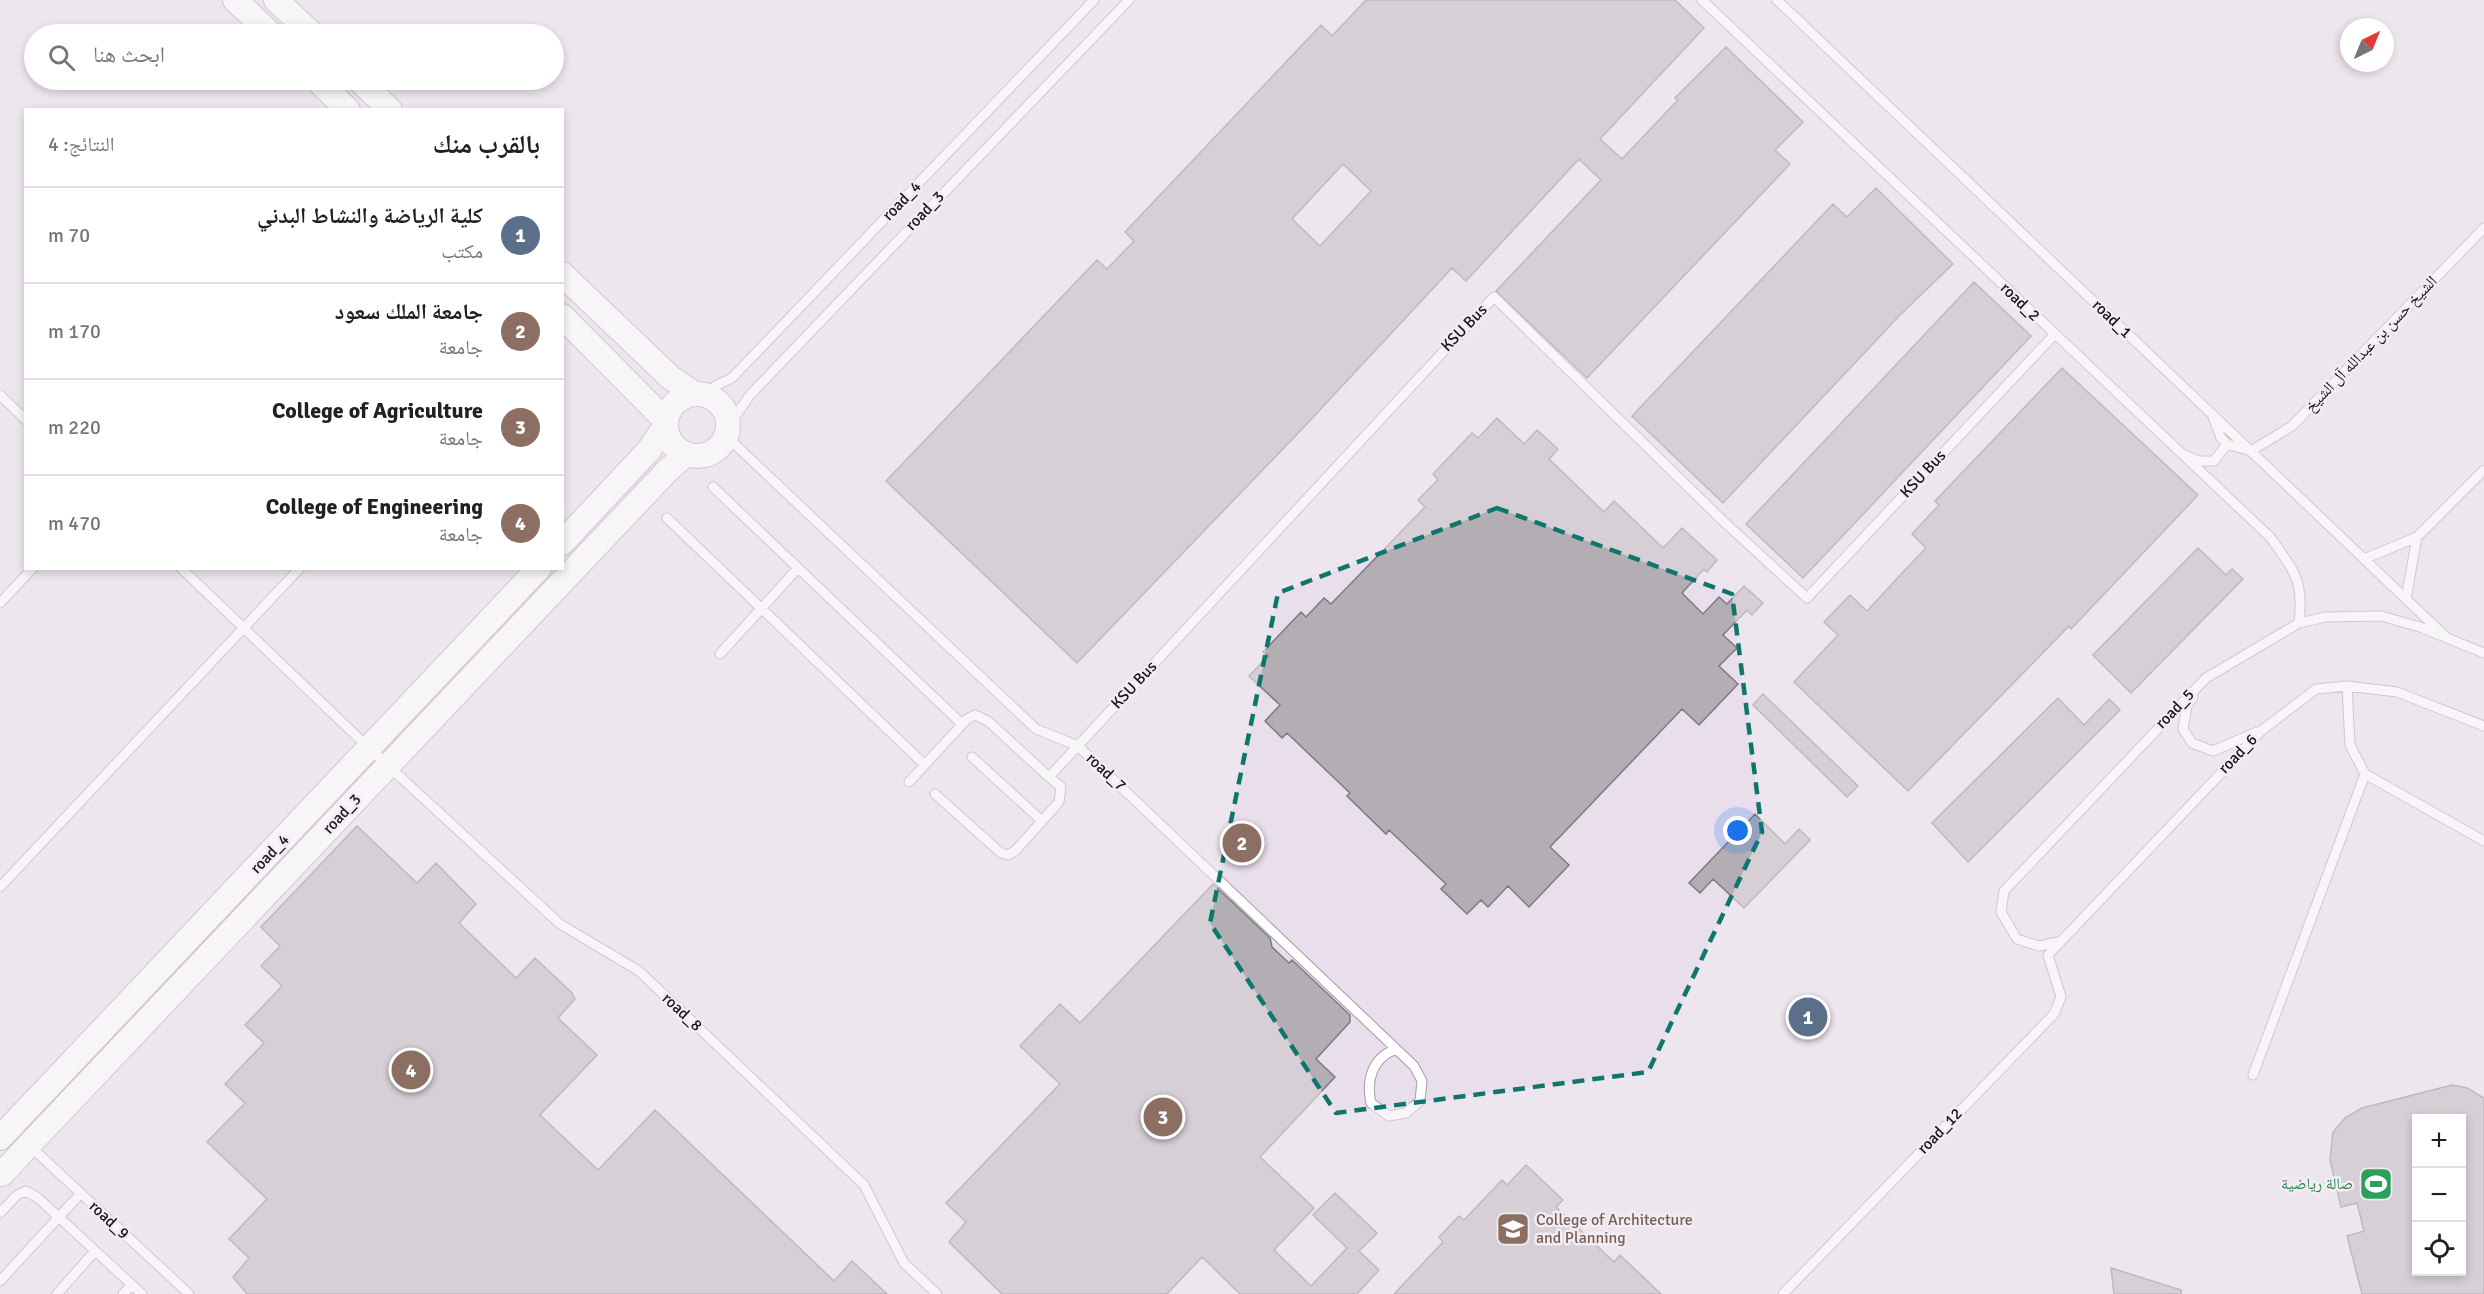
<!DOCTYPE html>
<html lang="ar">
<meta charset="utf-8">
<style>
:root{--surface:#fff;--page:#f6f6f6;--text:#202124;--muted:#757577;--line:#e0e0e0;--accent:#3f878b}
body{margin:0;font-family:Signika,"Noto Naskh Arabic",sans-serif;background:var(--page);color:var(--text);direction:rtl}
.controls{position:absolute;right:18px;bottom:18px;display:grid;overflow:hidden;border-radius:0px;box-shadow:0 3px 9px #0003}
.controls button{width:54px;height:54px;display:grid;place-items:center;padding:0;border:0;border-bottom:2px solid var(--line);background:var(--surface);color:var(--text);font:30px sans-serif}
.compass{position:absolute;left:2340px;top:18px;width:54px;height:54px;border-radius:50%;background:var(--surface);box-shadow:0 3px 9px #0003;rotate:43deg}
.you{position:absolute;left:1738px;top:831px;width:21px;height:21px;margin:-15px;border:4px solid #fff;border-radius:50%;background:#1a73e8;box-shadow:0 0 0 9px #1a73e833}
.badge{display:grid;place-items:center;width:39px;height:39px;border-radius:50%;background:var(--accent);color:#fff;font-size:20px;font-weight:700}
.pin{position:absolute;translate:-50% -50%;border:3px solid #fff;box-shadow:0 2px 6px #0006}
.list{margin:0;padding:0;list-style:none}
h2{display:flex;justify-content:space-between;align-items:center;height:78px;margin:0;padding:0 24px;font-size:26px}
h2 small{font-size:20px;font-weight:400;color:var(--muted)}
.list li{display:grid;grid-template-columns:39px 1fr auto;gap:18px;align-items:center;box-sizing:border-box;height:96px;padding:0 24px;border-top:2px solid var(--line)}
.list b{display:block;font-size:22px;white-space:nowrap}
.list p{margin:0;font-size:20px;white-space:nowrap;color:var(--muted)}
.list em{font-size:20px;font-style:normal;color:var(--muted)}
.icon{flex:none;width:33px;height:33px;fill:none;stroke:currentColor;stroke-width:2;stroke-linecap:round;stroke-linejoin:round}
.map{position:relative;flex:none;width:2484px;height:1294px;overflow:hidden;direction:ltr}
.search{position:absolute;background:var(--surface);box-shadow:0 3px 9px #0003;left:24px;top:24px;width:540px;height:66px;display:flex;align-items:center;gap:15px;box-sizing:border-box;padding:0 21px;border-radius:33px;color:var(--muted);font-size:22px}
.panel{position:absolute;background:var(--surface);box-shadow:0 3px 9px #0003;left:24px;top:108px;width:540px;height:462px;border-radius:0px;direction:rtl}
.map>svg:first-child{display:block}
.built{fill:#e9deeb;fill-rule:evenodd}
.building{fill:#b3aeb4;stroke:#7f7a80;stroke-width:1.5;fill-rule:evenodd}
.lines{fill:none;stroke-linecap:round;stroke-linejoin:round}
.lane-casing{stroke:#a39da4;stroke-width:11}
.secondary-casing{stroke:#a39da4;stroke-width:26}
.lane{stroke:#fff;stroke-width:9}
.secondary{stroke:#fff;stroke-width:24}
.marked{fill:none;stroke:#0f766e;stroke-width:4.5;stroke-dasharray:12 8;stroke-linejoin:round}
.labels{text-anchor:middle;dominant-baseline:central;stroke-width:5;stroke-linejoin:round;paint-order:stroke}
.street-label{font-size:16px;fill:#171517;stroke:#f2edf3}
.leisure-label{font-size:16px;fill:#27864d;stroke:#f2edf3;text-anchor:end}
.education-label{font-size:16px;fill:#785e54;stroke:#f2edf3;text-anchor:start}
</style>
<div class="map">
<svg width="2484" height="1294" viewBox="0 0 2484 1294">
<rect width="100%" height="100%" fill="#f2edf3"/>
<path class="built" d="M0,0H2484V1294H0ZM2349,27H2385V63H2349ZM34,34H554V80H34ZM26,110H562V568H26ZM2416,1118H2462V1272H2416Z"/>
<path class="building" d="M1366,0H1675L1704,28L1600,139L1622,159L1676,102L1678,100L1675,98L1726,47L1803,122L1775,150L1790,164L1587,378L1496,291L1601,180L1579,159L1466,281L1452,268L1304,427L1077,663L886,481L1097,260L1107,269L1134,241L1125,232L1321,25L1332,36ZM1343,164L1371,191L1320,246L1292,219Z
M1876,188L1953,264L1900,315L1723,503L1632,416L1833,204L1847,217Z
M1974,282L2031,336L1803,578L1746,524Z
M2062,368L2198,495L2071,629L2069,626L1908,791L1794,682L1838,635L1824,622L1850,595L1867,611L1904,571L1926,548L1912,534L1939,505L1935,501Z
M1497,418L1524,444L1537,430L1558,449L1549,459L1604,512L1614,501L1663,548L1682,528L1717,560L1707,572L1704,569L1682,593L1703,614L1719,597L1727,604L1744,586L1763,603L1752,615L1747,610L1723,635L1737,648L1719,666L1738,684L1699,725L1682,709L1550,847L1569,865L1529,907L1508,886L1488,907L1481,900L1467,914L1441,889L1446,884L1389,830L1386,834L1347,796L1350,793L1287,733L1282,738L1265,721L1280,705L1249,676L1268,656L1263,652L1301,612L1306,617L1324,598L1331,604L1425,507L1418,500L1438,480L1433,474L1472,433L1478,438Z
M2198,548L2226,575L2232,569L2243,579L2131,693L2093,655Z
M1763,694L1858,786L1847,797L1753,705Z
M2058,698L2084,725L2109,699L2120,710L1968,862L1932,823Z
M1755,814L1785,844L1799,829L1810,840L1744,908L1713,879L1700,893L1689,883Z
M357,826L417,883L436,863L476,904L459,923L516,978L535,958L572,993L575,999L558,1018L597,1055L540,1115L598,1170L655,1110L834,1281L852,1261L887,1294H247L233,1277L249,1258L229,1239L267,1199L207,1142L245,1103L225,1084L264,1043L245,1025L282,986L261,966L280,946L261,927Z
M1213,884L1270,938L1272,947L1289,963L1292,960L1350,1015V1022L1316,1059L1335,1077L1260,1157L1314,1208L1274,1250L1311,1286L1347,1248L1313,1215L1335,1193L1377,1233L1359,1251L1379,1270L1357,1294H1240L1202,1257L1167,1294H1002L949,1242L966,1222L946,1203L1060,1084L1020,1046L1060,1004L1080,1023Z
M2452,1085L2467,1088L2484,1098V1294H2362L2347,1236L2364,1231L2357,1203L2341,1207L2330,1160L2333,1132L2345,1118L2362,1108ZM2416,1119H2462V1272H2416Z
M1526,1165L1563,1200L1556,1207L1614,1262L1620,1255L1661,1294H1394L1443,1242L1439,1237L1459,1216L1464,1220L1502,1180L1507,1185Z
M2111,1268L2181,1290V1294H2114Z"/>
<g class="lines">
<defs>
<path id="lane" d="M1702,0L2270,537C2294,571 2304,580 2299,623
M1777,0L2446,637
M0,395L26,420
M707,396L715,386L732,378L1094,0
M2213,417L2221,438L2227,444
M728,427L750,395L1129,0
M726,436L1036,729L1078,746L1414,1066L1422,1081L1420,1101L1406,1113L1389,1116L1371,1103C1366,1080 1372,1058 1396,1049
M2184,455L2199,461H2214L2227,444L2251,451L2292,426L2484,228
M713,487L962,724
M667,518L925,765
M2417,537L2484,470
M2364,559L2417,537L2406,599
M181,568L370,749L560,924L639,971L864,1185L904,1263L937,1294
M0,603L33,568
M720,654L798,568
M2347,686L2350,745L2365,774L2484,841
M2193,697L2187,706L2183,729L2192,743L2213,751L2257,732
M972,757L1042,821
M909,782L967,719L975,715L988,721L1049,777L1494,297L1722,520L1807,598L2054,335
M935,794L1001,853L1008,855L1015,851L1059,802L1061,787L1049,777
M0,887L300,568
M2058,942L2039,946L2017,939L2001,912L2004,891L2206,678L2299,623L2326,617L2381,616L2420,627L2484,653
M2253,1075L2365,774
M30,1146L189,1294
M0,1213L17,1195L26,1191L38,1198L142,1294
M0,1281L81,1193
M57,1294L95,1251
M123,1294L132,1285
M1783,1294L2054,1014L2061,997L2048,955L2261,731L2316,689L2347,686L2397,692L2484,726"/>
<path id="secondary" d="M235,0L271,34
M276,0L312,34
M317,80L348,110
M359,80L390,110
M562,274L671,378L695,394
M562,316L666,421
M666 425a31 31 0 1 1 62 0a31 31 0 1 1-62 0Z
M562,543L649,450L666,425
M0,1138L539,568
M0,1172L2,1174L29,1145L667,471L686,454"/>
</defs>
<use href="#lane" class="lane-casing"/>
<use href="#secondary" class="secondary-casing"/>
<use href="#lane" class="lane"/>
<use href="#secondary" class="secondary"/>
</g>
<path d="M0 0H2484V1294H0ZM1497,508L1732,594L1762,832L1648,1072L1336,1113L1210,923L1278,593Z" fill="#f2edf3" fill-opacity=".55" fill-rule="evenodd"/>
<path class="marked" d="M1497,508L1732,594L1762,832L1648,1072L1336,1113L1210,923L1278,593Z"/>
<defs>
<symbol id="stadium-square" viewBox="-11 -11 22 22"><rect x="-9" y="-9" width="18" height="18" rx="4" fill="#2e9e5b" stroke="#f2edf3"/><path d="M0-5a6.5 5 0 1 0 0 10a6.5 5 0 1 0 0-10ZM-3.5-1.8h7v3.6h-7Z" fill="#fff"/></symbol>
<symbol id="university-square" viewBox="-11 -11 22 22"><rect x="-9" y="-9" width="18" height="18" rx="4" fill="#8d6e63" stroke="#f2edf3"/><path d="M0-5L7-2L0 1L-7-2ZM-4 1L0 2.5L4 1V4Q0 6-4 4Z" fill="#fff"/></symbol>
</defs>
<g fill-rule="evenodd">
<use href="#stadium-square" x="2357" y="1165" width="38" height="38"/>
<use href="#university-square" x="1494" y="1210" width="38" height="38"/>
</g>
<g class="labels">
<g class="street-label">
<text transform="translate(902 201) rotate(-46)">road_4</text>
<text transform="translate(925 211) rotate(-46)">road_3</text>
<text transform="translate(2020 302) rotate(44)">road_2</text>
<text transform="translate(2112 319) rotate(44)">road_1</text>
<text transform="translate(1464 328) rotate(-46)">KSU Bus</text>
<text transform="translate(2371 344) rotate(-46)">الشيخ حسن بن عبدالله آل الشيخ</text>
<text transform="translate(1923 474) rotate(-47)">KSU Bus</text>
<text transform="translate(1134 685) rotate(-47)">KSU Bus</text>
<text transform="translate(2175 709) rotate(-46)">road_5</text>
<text transform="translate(2238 754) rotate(-46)">road_6</text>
<text transform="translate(1106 772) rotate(43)">road_7</text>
<text transform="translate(342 814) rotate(-47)">road_3</text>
<text transform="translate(270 854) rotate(-46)">road_4</text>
<text transform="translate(682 1012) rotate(43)">road_8</text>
<text transform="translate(1940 1131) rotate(-46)">road_12</text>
<text transform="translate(109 1220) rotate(43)">road_9</text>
</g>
<g class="leisure-label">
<text x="2353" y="1184">صالة رياضية</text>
</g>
<g class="education-label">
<text x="1536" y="1220">College of Architecture<tspan x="1536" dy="18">and Planning</tspan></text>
</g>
</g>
</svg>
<div class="controls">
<button>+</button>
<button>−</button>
<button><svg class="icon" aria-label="locate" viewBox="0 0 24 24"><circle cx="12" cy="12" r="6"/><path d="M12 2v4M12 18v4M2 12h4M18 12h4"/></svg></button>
</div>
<svg class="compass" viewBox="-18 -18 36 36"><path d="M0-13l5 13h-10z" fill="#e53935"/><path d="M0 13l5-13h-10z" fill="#757577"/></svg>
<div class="you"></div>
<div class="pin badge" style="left:1808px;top:1017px;background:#5c6f8a">1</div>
<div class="pin badge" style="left:1242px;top:843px;background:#8d6e63">2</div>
<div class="pin badge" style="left:1163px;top:1117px;background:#8d6e63">3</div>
<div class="pin badge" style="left:411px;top:1070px;background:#8d6e63">4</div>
<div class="search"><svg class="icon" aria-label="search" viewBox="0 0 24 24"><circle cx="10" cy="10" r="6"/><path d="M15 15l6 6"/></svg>ابحث هنا</div>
<section class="panel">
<h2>بالقرب منك<small>النتائج: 4</small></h2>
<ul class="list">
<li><span class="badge" style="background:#5c6f8a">1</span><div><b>كلية الرياضة والنشاط البدني</b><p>مكتب</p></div><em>70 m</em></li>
<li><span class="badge" style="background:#8d6e63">2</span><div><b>جامعة الملك سعود</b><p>جامعة</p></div><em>170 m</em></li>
<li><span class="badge" style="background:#8d6e63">3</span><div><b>College of Agriculture</b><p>جامعة</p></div><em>220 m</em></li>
<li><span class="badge" style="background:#8d6e63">4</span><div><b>College of Engineering</b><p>جامعة</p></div><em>470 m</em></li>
</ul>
</section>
</div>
